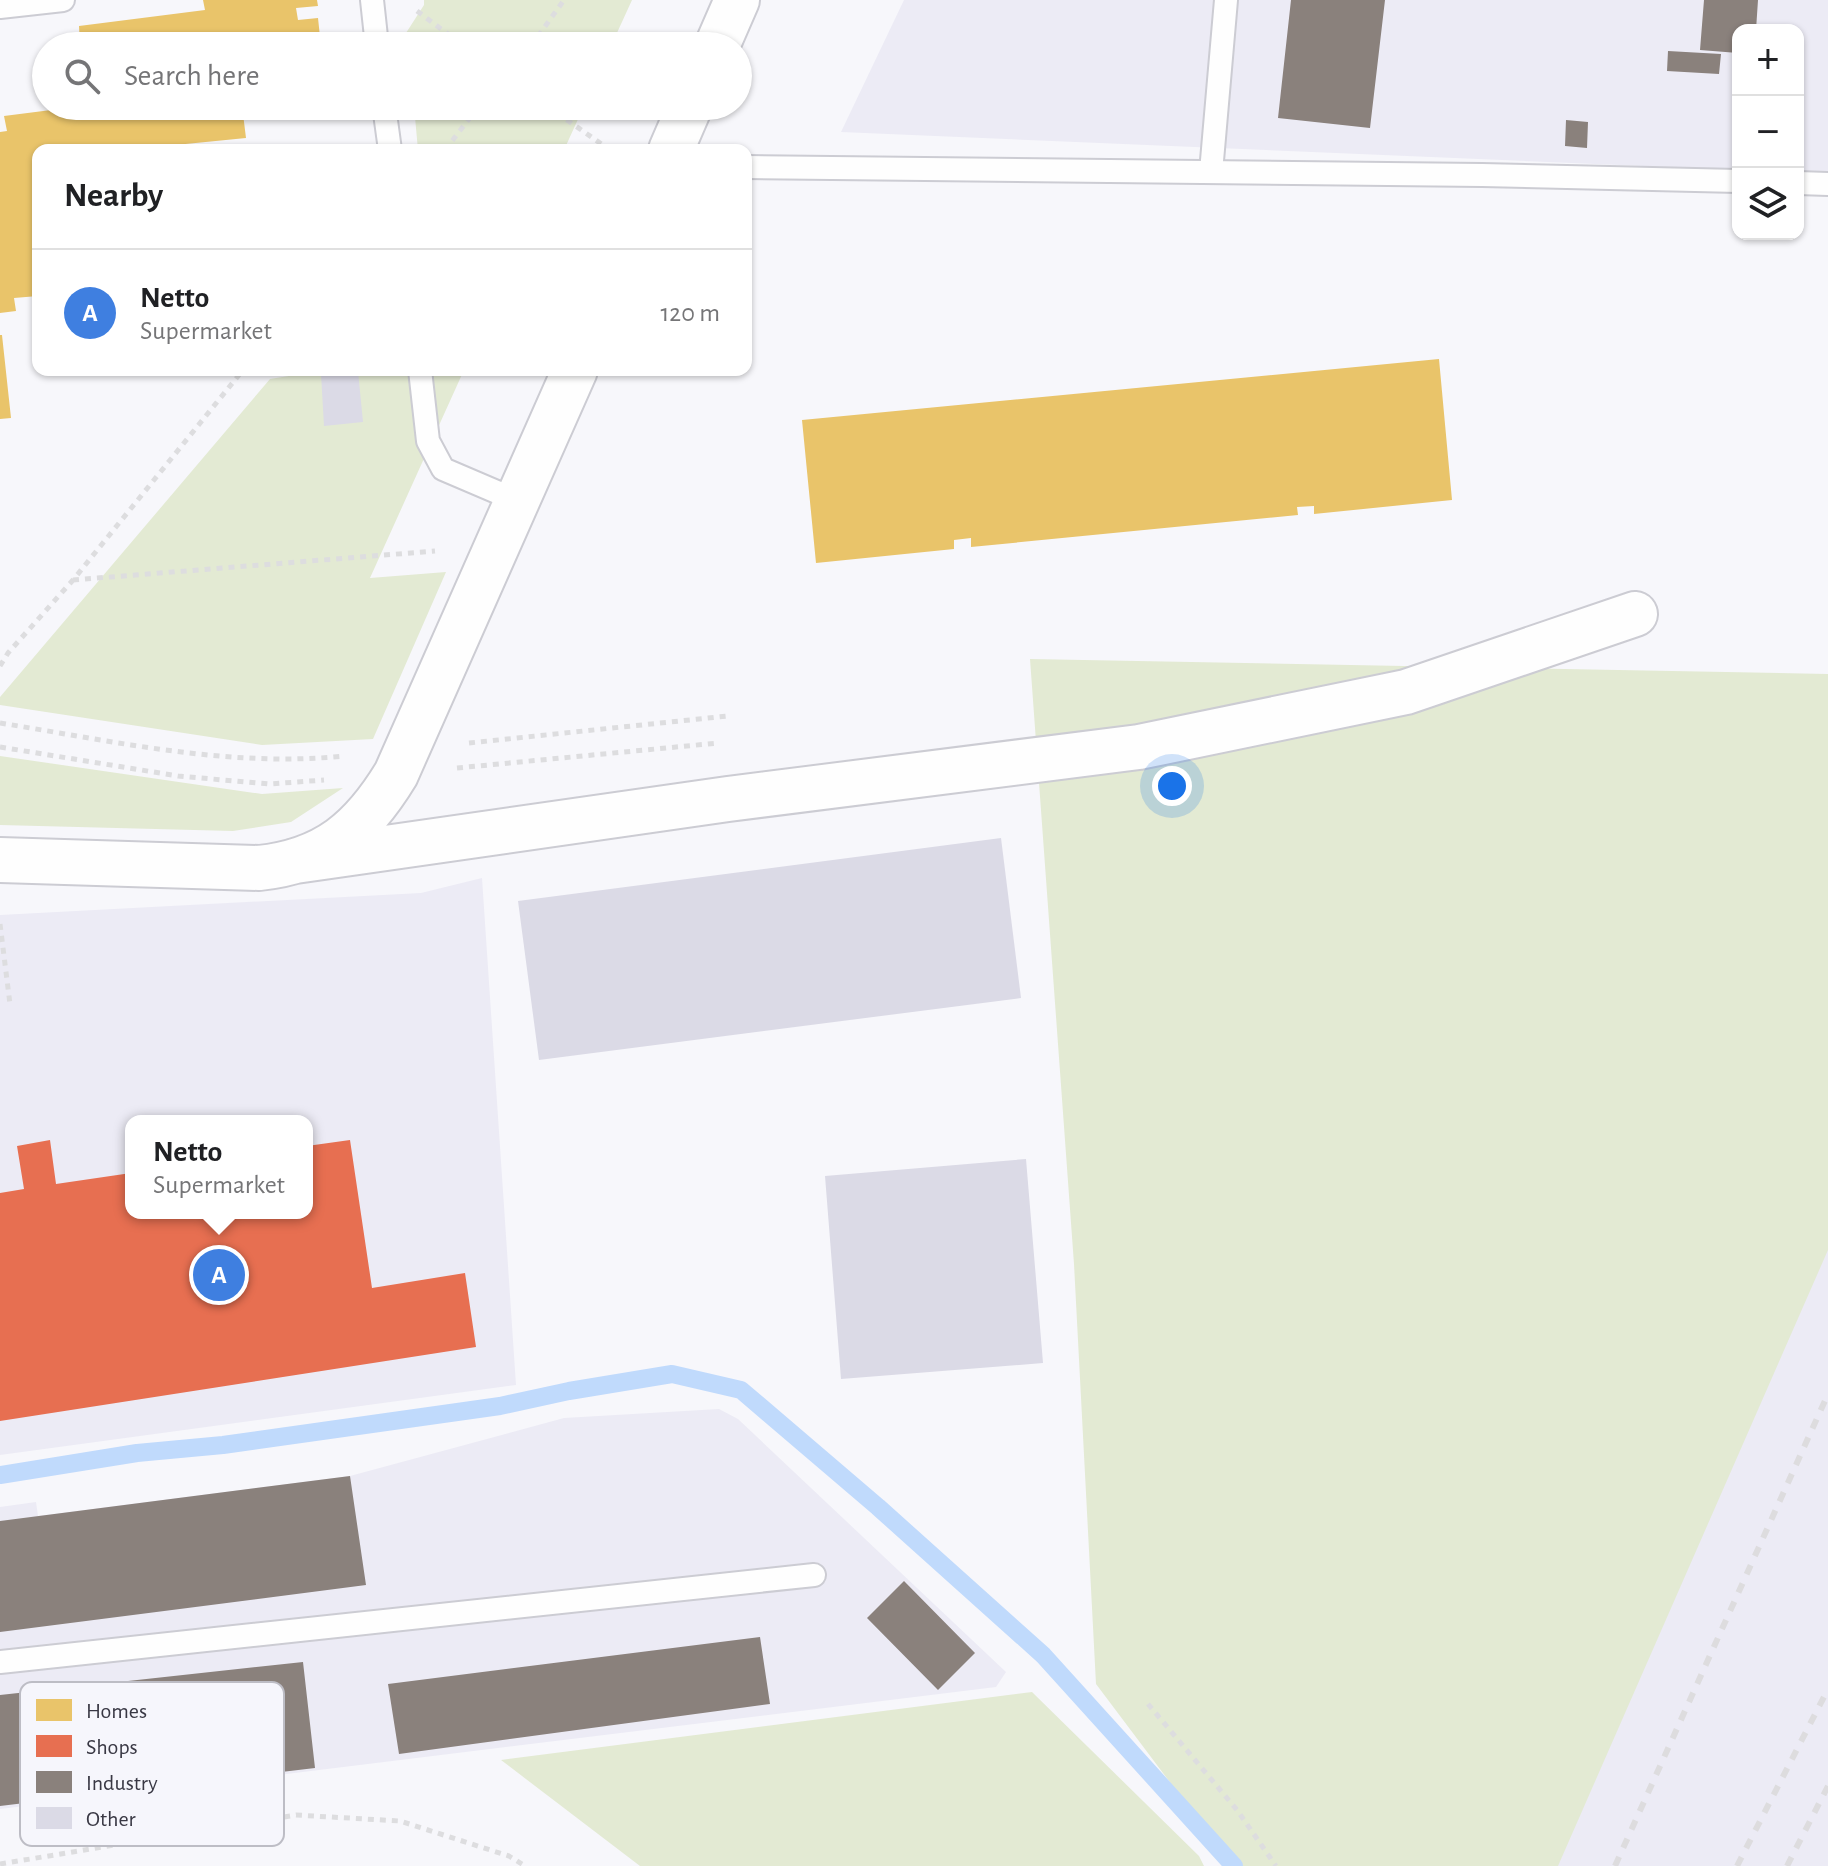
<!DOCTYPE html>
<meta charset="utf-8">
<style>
:root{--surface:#fff;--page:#f2f2f2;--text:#202124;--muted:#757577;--line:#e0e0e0;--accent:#7c7b84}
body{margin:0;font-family:"Alegreya Sans",sans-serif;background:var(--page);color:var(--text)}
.controls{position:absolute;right:24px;top:24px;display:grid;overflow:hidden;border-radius:16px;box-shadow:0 2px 6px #0004}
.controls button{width:72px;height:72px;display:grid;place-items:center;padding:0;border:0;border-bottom:2px solid var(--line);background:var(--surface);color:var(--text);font:40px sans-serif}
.you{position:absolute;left:1172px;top:786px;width:28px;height:28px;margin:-20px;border:6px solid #fff;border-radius:50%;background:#1a73e8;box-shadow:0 0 0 12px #1a73e833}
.badge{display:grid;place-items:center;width:52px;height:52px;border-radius:50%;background:var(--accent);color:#fff;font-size:26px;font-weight:700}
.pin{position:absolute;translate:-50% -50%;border:4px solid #fff;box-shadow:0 2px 8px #0006}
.popup{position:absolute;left:125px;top:1115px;width:188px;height:104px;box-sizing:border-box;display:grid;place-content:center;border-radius:16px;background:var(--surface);filter:drop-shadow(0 2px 6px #0005);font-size:26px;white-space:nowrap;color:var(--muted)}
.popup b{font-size:30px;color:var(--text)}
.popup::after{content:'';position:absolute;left:50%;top:100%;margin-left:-16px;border:16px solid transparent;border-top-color:var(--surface)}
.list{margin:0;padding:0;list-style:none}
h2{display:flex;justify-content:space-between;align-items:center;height:104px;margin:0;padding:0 32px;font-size:34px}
h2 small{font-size:26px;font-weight:400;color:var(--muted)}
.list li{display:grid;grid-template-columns:52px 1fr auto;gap:24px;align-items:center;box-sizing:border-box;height:128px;padding:0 32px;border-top:2px solid var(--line)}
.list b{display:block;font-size:30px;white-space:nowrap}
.list p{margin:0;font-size:26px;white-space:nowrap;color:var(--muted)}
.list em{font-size:26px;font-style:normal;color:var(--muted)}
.icon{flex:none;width:44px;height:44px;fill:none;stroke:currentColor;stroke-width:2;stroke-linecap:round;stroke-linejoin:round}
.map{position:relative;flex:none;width:1828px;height:1866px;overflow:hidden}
.search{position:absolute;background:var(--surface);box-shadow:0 2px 6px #0004;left:32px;top:32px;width:720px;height:88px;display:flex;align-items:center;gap:20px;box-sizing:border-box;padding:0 28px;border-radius:44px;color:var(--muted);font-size:30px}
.panel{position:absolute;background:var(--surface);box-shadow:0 2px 6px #0004;left:32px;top:144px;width:720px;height:232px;border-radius:16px}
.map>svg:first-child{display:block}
.built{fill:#ecebf5;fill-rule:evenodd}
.green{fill:#e3ead3}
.homes{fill:#e9c46a}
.shops{fill:#e76f51}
.industry{fill:#8a817c}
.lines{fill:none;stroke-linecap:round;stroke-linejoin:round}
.stream{stroke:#c0dafc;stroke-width:18}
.building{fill:#dbdae6}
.service-casing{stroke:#ccccd3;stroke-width:26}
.minor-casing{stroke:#ccccd3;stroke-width:48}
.path{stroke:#dddddf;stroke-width:5;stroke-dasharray:6 6;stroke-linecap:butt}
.service{stroke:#fefefe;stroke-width:22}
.minor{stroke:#fefefe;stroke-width:44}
.rail{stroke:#dddcde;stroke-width:6;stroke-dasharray:10 10;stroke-linecap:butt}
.key{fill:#f6f6fc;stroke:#bdbdc5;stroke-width:2}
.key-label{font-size:22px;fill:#393844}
</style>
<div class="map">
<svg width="1828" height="1866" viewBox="0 0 1828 1866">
<rect width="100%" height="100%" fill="#f7f7fb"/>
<path class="built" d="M904,0H1828V174L1798,172V30H1738V170L841,132Z
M482,878L516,1385L0,1455V915L421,893ZM131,1121H307V1213H131Z
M1828,1151V1866H1463Z
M719,1409L738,1419L1006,1672L996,1687L0,1809V1507L36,1502L38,1516L350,1476L564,1418Z"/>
<path class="green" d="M424,0H632L611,46H408L406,33L424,5Z
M414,106H584L564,150H418Z
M326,370H464L370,578L446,572L373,739L262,745L0,705V697L270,379Z
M1030,659L1828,674V1250L1558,1866H1233L1096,1684L1074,1264Z
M0,756L262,794L343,788L291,822L233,831L0,825Z
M1032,1692L1199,1856L1204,1866H640L501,1760Z"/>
<path class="homes" d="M203,0H317L318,6L296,8L298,20L318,18L321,46H80L79,26L205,10Z
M58,106H242L246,138L125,150H38V296L14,298L16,311L0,313V132L7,131L4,116L59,109Z
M0,335H2L11,418L0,419Z
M1439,359L1452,500L1314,514V506L1297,507L1298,515L971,547V538L954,540V549L816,563L802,420Z"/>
<path class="shops" d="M50,1140L56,1184L131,1173V1213H307V1146L350,1140L372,1288L465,1273L476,1347L0,1421V1193L24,1189L17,1146Z"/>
<path class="industry" d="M1291,0H1385L1370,128L1278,118Z
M1704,0H1758L1756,30H1738V53L1700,50Z
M1668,51L1721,54L1719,74L1667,71Z
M1566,120L1588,122L1587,148L1565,146Z
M350,1476L366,1585L0,1632V1521Z
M904,1581L975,1653L938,1690L867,1618Z
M760,1637L770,1704L399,1754L388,1684Z
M303,1662L315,1768L0,1806V1695Z"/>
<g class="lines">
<path class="stream" d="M0,1475L137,1453L223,1445L500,1406L569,1391L672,1374L741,1390L878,1507L1043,1655L1234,1866"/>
</g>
<path class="building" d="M358,371L363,422L324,426L321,374Z
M1001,838L1021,998L539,1060L518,901Z
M1026,1159L1043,1363L841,1379L825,1176Z"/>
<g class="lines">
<defs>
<path id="service" d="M372,0L377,46
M0,7L63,0
M384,106L390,150
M746,167L1482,175L1738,181
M1211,172L1226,0
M1798,183L1828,184
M420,370L428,441L443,469L518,501
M0,1662L814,1575"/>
<path id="minor" d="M717,46L737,0
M671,150L690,106
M0,860L259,868C326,861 362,830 396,774L575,370
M295,861L728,799L1139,747L1406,692L1635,614"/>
</defs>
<use href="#service" class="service-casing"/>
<use href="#minor" class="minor-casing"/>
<path class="path" d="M417,11L464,46
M531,46L564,0
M547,106L610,150
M445,150L479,106
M73,580L435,551
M0,666L8,653L73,580L243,370
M0,723C113,741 229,768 344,756
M469,743L727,716
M0,747L178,776L269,784L324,780
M457,768L718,743
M0,924L10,1004
M1148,1704L1237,1810L1276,1866
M0,1864L296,1815L400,1821L509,1856L525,1866"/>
<use href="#service" class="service"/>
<use href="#minor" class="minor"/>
<path class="rail" d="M1615,1866L1828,1394
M1737,1866L1828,1689
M1787,1866L1828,1786"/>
</g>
<rect x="20" y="1682" width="264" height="164" rx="12" class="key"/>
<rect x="36" y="1699" width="36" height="22" fill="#e9c46a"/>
<rect x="36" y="1735" width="36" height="22" fill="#e76f51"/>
<rect x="36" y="1771" width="36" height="22" fill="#8a817c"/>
<rect x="36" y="1807" width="36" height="22" fill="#dbdae6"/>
<g class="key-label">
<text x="86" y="1718">Homes</text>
<text x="86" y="1754">Shops</text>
<text x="86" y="1790">Industry</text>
<text x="86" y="1826">Other</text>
</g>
</svg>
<div class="controls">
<button>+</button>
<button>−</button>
<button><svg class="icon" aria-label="layers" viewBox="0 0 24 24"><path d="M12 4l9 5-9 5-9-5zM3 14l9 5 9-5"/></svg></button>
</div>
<div class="you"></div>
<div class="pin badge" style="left:219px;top:1275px;background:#3f7fe0">A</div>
<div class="popup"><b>Netto</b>Supermarket</div>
<div class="search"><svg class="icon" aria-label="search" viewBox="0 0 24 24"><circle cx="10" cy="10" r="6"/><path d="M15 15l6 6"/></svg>Search here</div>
<section class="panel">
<h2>Nearby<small></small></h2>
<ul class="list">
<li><span class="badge" style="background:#3f7fe0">A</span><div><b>Netto</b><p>Supermarket</p></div><em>120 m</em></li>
</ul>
</section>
</div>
